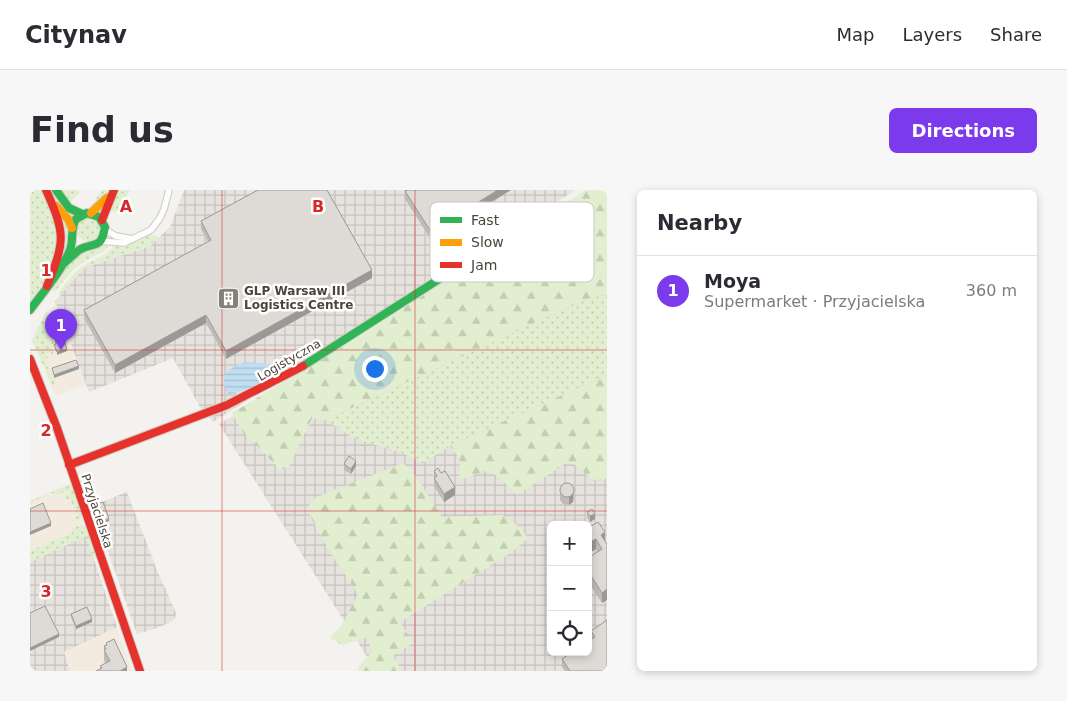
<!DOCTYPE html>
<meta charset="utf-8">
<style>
:root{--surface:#fff;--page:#f7f7f7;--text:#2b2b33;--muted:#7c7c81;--line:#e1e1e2;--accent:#7c3aed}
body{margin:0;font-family:"DejaVu Sans",sans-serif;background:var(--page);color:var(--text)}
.controls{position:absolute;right:15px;bottom:15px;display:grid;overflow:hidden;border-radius:8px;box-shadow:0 2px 8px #0003}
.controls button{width:45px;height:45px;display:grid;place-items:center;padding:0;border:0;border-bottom:1px solid var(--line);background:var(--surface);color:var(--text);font:25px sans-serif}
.you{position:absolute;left:344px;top:178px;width:18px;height:18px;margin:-12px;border:4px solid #fff;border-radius:50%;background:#1a73e8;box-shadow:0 0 0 8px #1a73e833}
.badge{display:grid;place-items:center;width:32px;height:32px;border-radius:50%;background:var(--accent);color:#fff;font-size:16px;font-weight:700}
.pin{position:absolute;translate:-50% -41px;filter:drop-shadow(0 1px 2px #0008)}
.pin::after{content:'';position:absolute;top:26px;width:18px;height:15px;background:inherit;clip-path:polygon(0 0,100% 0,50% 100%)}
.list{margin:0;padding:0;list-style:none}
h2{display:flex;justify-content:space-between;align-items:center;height:65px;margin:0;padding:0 20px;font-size:21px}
h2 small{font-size:16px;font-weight:400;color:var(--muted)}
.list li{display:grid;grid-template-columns:32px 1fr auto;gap:15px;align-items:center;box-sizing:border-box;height:70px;padding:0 20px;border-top:1px solid var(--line)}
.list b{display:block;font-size:19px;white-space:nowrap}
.list p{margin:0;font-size:16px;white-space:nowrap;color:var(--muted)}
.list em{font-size:16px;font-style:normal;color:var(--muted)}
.icon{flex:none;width:28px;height:28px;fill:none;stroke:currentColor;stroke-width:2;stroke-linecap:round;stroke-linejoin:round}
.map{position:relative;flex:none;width:577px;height:481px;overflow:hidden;border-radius:8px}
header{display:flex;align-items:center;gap:30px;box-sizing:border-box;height:70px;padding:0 25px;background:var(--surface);border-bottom:1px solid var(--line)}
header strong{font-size:24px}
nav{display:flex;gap:28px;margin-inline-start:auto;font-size:18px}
.intro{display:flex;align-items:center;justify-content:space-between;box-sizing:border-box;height:120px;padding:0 30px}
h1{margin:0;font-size:35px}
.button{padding:12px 22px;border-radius:8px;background:var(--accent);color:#fff;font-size:18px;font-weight:700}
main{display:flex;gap:30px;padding:0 30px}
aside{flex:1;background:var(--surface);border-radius:8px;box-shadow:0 2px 8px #0003}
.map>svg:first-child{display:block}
.commercial{fill:#f3ebdf}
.industrial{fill:url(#industrial-grid);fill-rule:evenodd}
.grass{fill:url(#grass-dots)}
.forest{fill:url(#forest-firs)}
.water{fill:url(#water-rules)}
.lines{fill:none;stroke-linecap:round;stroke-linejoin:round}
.street-casing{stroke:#d2d0cb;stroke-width:8}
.fast-casing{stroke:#d3cfc5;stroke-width:10}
.slow-casing{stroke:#d3cfc5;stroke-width:10}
.jam-casing{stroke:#d3cfc5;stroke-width:10}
.street{stroke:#fdfdfc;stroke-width:5.5}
.fast{stroke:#30b455;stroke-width:8}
.slow{stroke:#ff9f0a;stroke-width:8}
.jam{stroke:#e5322d;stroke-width:8}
.wall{fill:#bfbcb8}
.shaded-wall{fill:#9b9996}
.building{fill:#dedbd6;stroke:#9b9996}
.grid{fill:none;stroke:#d62828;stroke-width:1;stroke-opacity:0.55}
.labels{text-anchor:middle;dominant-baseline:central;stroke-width:5;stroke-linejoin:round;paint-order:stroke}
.poi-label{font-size:12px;font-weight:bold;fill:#4b4439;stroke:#fff;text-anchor:start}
.street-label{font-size:12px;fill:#4b4439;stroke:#fff}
.key{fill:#fff;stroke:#c9c7c4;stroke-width:1}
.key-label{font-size:14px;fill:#4b4439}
.grid-label{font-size:16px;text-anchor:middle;font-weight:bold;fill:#d62828;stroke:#fff;stroke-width:5;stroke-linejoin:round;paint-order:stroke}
</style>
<header>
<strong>Citynav</strong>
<nav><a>Map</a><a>Layers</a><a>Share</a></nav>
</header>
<div class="intro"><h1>Find us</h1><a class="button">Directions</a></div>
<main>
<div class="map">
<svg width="577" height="481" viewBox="0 0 577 481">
<defs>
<pattern id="industrial-grid" width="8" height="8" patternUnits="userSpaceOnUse" patternTransform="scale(1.25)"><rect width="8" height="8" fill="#e6e2de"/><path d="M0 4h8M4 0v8" fill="none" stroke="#c7c3bf"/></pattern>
<pattern id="grass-dots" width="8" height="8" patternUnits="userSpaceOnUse" patternTransform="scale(1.25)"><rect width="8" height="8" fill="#e1eecf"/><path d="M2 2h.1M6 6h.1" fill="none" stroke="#c3cdb2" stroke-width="1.8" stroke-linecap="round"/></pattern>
<pattern id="forest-firs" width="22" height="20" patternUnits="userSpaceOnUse" patternTransform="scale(1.25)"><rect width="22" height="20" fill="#e1eecf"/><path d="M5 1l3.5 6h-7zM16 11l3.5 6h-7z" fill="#c3cdb2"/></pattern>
<pattern id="water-rules" width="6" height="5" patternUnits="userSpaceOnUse" patternTransform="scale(1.25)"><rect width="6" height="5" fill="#c0ddf1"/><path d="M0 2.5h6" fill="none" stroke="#a6bfcf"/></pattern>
</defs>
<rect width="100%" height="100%" fill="#f4f2ee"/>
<path class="commercial" d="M26,113L56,195L25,206L14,174L11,139Z
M39,294L55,338L0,361V311Z
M87,437L102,481H40L34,462Z"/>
<path class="industrial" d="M154,0H545L183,232L171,219L143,168L59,202L25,111L54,78L120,56L140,37Z
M577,1V481H346L189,234L504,50ZM521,335H558V462H521Z
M97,302L127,380L146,423L145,428L141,432L127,438L107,444L62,316Z
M56,346L87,437L34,462L40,481H0V372Z"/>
<path class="grass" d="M0,0H47L50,3L29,21C45,41 41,48 32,70L30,42L21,79L0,115Z
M72,0H100L86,22L81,21L65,10Z
M46 39a12 12 0 1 1 24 0a12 12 0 1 1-24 0Z
M122,44L128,48L119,56L54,78L30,106L28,104C35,94 42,84 52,77C63,69 79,66 85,54L102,53Z
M73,54H80C73,65 60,67 50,74C40,82 33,92 25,102L21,97L37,75L49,62Z
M577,105V185L420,256L392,274C373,260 352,258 330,250C318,246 307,237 296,230L523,124L565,106Z
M16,121L23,127L27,134L22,136L24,143L17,146L18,150L23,148L24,155L21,156L24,165L22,166L20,162L16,164L18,168L14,169L25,192L24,196H22L2,150Z
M41,294L52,325L50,330L44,329L47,326L40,309L36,310L34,305L40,303L39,300L28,304L21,303L0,313V311Z
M52,335L56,336L66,364L64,369L62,370L63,368L56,346L0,372V361L43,342L42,338Z"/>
<path class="forest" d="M556,0H577V105L565,106L523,124L296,230L282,228L259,277L250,280L227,255L214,244L202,223L332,145Z
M577,185V288C562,297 555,279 543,274C541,273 538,274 535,274L487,305L466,285L454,281L429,291L430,269L420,256Z
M373,273L386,286L412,327L473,325L491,338L498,348L482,362L370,432L383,453L363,466L372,481H328L329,476L342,462L338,450L335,448L312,455L300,448L313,433L328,404L298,359L277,320L282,309Z"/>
<path class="water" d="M214,172L243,174L249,181L228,195L201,204H198C188,182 196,181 214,172Z"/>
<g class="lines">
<defs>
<path id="street" d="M75,40L86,46L103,49
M70,51L94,53L121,40L130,28L134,19L139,0"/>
<path id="fast" d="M26,0L39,18L52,24
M0,120C14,101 31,82 40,60C44,50 40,38 46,29L57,23L69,27L75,37C71,61 64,51 49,60C44,64 38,70 33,74
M273,176L472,49"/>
<path id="slow" d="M26,16L38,29L42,38
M61,23L77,8"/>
<path id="jam" d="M16,0C36,45 35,51 17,96
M72,30L84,0
M0,169L27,238L110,481
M39,275L197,215L273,176"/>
</defs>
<use href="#street" class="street-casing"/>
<use href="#fast" class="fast-casing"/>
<use href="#slow" class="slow-casing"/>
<use href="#jam" class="jam-casing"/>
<use href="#street" class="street"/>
<use href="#fast" class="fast"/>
<use href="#slow" class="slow"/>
<use href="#jam" class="jam"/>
</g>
<path class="wall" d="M377,0H481L417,40L424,60L412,67L375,9V1Z
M171,31L342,88L196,169L176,133L85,183L54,128V120L178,52L171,39Z
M314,274L326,276L321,284L314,280Z
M404,281L425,305L414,312L404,296Z
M530,302L544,307L543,312L539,315L533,314L530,310Z
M557,322L565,329L560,332L557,327Z
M558,338L575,342L572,413L558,392V368L567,362L566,359Z
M41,424L62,432L46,439L41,427Z
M577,430V481H535L532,477V469L561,450V441Z
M76,453L97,481L70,479V476L75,473L74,470V456L76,455Z"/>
<path class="shaded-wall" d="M468,0H481L413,42V34Z
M424,52V60L412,67V59Z
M342,80V88L196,169V161Z
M176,125V133L85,183V175Z
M37,159V161L27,165V162Z
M49,176V179L24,188V185Z
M326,271V276L321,284V279Z
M425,297V305L414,312V304Z
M544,299L543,312L539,315V307Z
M565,324V329L560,332V326Z
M79,329V331L70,334V332Z
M21,333V336L0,345V342Z
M575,342V353L571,345Z
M566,349V359L558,364V353Z
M577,399V410L572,413V403Z
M62,429V432L46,439V436Z
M29,444V447L0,461V458Z
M97,477V481H90Z"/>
<path class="building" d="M228,0H297L342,80L196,161L176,125L85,175L54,120L181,50L171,31Z
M378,0H468L413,34L424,52L412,59L375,1Z
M32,145L37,159L27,162L24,155L26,154L25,148Z
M46,170L49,176L24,185L22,178Z
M319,266L326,271L321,279L314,274Z
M408,278L411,283L415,281L425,297L414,304L404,288L407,286L404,281Z
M530 300a7 7 0 1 1 14 0a7 7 0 1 1-14 0Z
M73,312L79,329L70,332L65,315Z
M13,313L21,333L0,342V319Z
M562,319L565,324L560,326L557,322Z
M568,332L575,342L571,345L577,354V399L572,403L558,381V368L572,359L566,349L558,353V338Z
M15,416L29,444L0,458V423Z
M57,417L62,429L46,436L41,424Z
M577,430V481H540L532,469L542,462H558V451L565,447L561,441Z
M84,449L97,477L90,481H66L72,478L70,476L80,471L74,460L76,459L74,456L77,455L76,453Z"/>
<path class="grid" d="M192,0V481M385,0V481M0,160H577M0,321H577"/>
<defs>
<symbol id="building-square" viewBox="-11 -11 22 22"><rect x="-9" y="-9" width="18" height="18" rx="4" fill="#868178" stroke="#fff"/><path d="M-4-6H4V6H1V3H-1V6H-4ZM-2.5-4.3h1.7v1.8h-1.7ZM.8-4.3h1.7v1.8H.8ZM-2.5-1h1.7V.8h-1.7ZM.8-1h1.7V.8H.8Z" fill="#fff"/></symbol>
</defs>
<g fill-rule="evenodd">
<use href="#building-square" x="186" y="96" width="25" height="25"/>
</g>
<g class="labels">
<g class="poi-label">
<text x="214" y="101">GLP Warsaw III<tspan x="214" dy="14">Logistics Centre</tspan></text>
</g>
<g class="street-label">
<text transform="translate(259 170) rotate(-30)">Logistyczna</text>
<text transform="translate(67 321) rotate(72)">Przyjacielska</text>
</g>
</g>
<rect x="400" y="12" width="164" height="80" rx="8" class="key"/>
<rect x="410" y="27" width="22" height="6" fill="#30b455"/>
<rect x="410" y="49" width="22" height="7" fill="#ff9f0a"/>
<rect x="410" y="72" width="22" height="6" fill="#e5322d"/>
<g class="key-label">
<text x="441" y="35">Fast</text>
<text x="441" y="57">Slow</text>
<text x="441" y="80">Jam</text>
</g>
<g class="grid-label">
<text x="96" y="22">A</text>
<text x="288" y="22">B</text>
<text x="16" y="86">1</text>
<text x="16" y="246">2</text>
<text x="16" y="407">3</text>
</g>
</svg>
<div class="controls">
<button>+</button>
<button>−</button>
<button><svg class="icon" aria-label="locate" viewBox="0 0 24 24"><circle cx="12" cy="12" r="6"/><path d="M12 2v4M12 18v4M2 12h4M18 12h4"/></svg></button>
</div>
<div class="you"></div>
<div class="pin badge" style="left:31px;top:160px">1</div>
</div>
<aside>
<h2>Nearby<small></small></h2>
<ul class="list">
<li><span class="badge">1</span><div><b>Moya</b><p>Supermarket · Przyjacielska</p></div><em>360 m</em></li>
</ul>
</aside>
</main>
